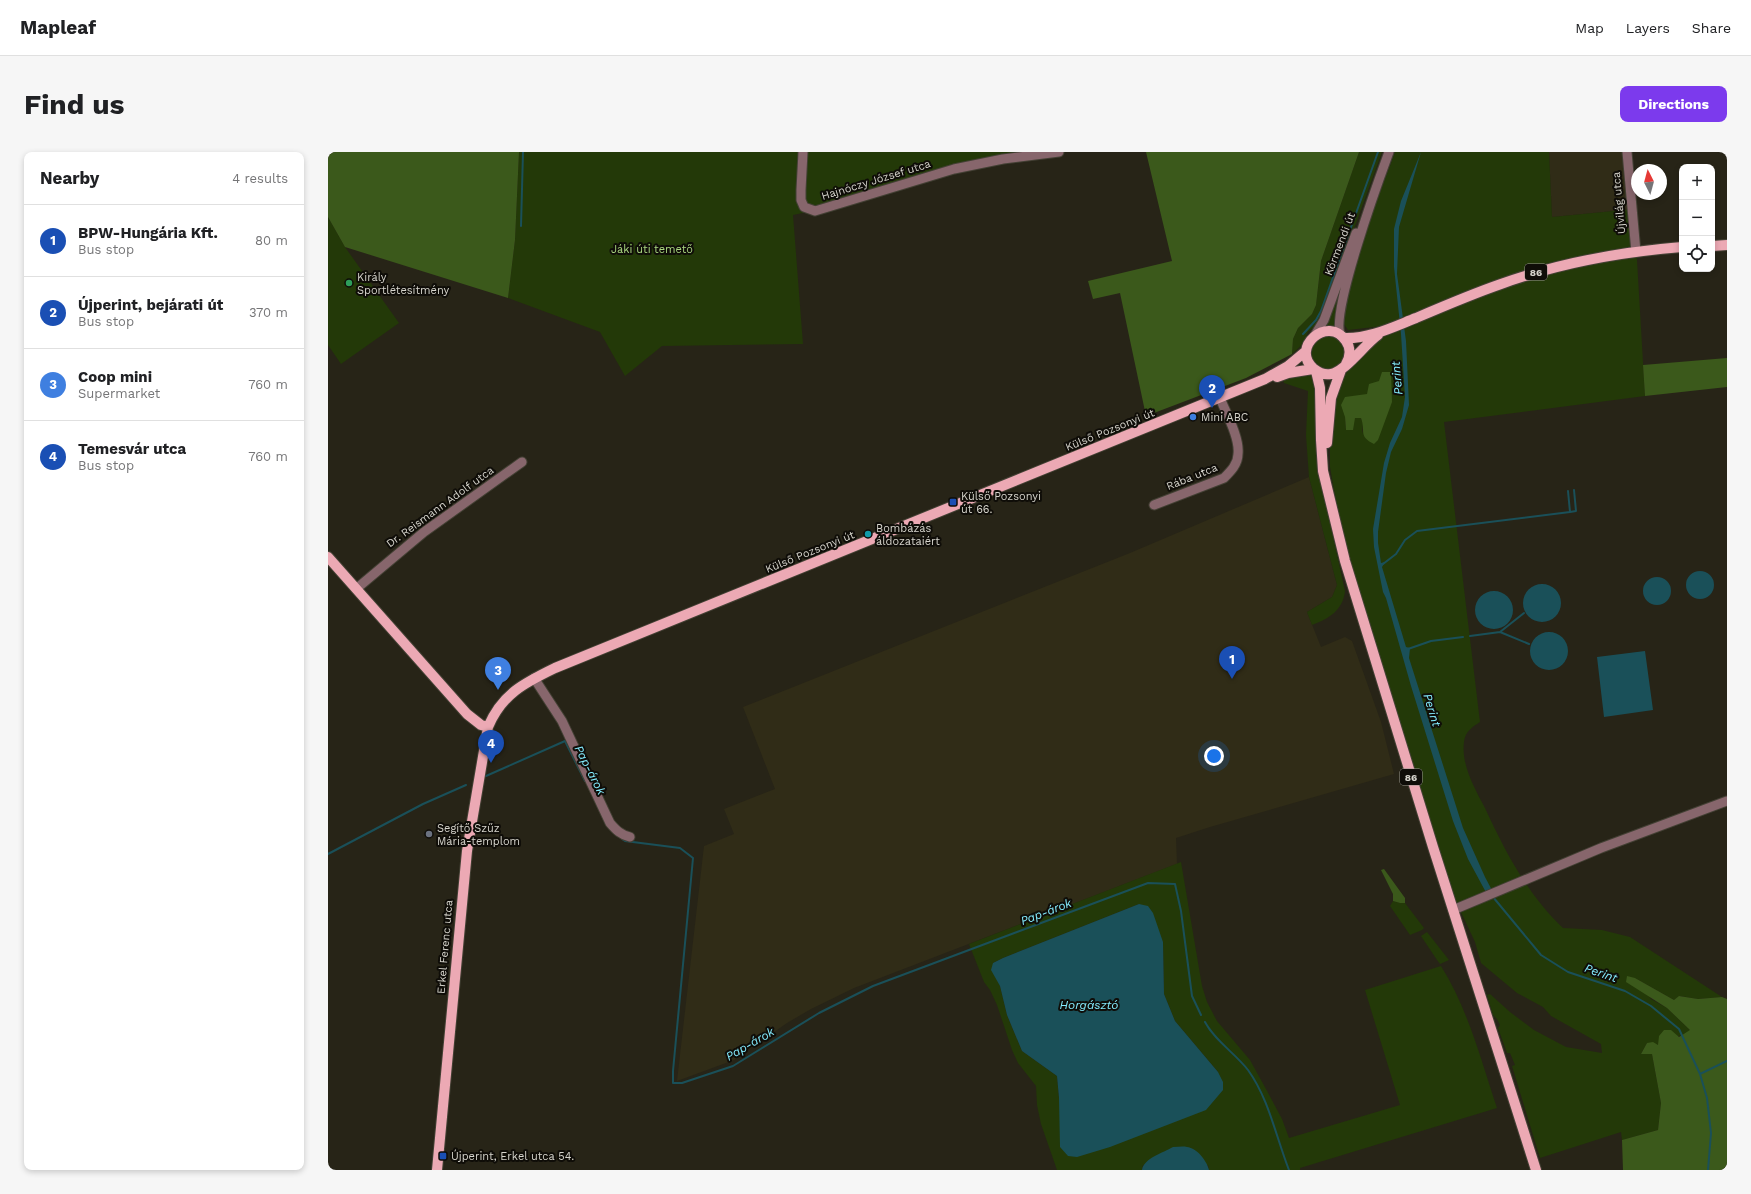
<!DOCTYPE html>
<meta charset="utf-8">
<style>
:root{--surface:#fff;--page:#f6f6f6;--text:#202124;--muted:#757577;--line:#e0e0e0;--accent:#7c3aed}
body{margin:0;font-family:"Work Sans",sans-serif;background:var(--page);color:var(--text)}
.controls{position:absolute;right:12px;top:12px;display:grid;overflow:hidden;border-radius:8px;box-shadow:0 2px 6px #0003}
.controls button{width:36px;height:36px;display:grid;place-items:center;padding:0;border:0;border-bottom:1px solid var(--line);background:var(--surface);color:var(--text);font:20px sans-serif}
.compass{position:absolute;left:1303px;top:12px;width:36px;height:36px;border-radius:50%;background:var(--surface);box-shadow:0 2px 6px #0003;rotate:354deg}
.you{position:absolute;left:886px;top:604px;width:14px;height:14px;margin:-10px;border:3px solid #fff;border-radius:50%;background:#1a73e8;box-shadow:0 0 0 6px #1a73e833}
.badge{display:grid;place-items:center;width:26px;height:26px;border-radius:50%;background:var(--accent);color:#fff;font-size:13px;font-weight:700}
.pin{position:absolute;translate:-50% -33px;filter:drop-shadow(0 1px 2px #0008)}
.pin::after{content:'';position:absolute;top:21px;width:14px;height:12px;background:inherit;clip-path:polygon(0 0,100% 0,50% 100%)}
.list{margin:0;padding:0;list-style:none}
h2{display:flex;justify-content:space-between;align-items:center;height:52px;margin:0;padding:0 16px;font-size:17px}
h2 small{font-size:13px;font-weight:400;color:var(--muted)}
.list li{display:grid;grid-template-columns:26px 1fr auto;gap:12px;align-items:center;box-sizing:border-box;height:72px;padding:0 16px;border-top:1px solid var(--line)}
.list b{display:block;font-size:15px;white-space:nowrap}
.list p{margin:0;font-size:13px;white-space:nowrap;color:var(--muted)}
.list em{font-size:13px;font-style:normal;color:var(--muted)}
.icon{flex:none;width:22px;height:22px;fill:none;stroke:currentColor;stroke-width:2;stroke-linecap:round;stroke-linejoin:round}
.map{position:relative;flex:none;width:1399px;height:1018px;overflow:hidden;border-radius:8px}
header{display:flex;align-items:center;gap:24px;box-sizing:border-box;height:56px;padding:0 20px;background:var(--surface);border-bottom:1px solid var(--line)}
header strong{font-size:19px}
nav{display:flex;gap:22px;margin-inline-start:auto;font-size:14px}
.intro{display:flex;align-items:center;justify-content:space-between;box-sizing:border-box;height:96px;padding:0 24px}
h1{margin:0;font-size:28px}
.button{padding:10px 18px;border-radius:8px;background:var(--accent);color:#fff;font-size:14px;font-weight:700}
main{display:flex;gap:24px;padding:0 24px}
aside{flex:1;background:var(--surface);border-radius:8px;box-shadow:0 2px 6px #0003}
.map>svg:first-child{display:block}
.built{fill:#302c17}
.green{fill:#233908;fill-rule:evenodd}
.forest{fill:#3b591b}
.water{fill:#1a5059}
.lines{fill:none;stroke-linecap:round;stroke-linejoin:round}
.stream{stroke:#1a5059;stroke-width:2}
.minor-casing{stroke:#434034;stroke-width:11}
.major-casing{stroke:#434034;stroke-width:12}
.minor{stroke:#87666c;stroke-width:9}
.major{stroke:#eca9b4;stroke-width:10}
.leisure-dot{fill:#2e9e5b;stroke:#0f0d08;stroke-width:1.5}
.shop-dot{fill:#3f7fe0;stroke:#0f0d08;stroke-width:1.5}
.transit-dot{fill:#1a4fb4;stroke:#0f0d08;stroke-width:1.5}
.culture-dot{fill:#0f9aa8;stroke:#0f0d08;stroke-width:1.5}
.worship-dot{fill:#6b7280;stroke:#0f0d08;stroke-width:1.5}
.labels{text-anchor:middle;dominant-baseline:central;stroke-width:4;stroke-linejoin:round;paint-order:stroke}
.shield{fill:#0f0d08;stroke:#9a9891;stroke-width:1}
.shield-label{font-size:10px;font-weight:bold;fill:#d6d4cc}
.street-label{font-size:11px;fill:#d6d4cc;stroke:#0f0d08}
.park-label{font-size:11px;fill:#aad780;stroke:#0f0d08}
.poi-label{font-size:11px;fill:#d6d4cc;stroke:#0f0d08;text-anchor:start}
.water-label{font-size:12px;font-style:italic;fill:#85edff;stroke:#0f0d08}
</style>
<header>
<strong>Mapleaf</strong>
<nav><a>Map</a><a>Layers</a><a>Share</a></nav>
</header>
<div class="intro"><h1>Find us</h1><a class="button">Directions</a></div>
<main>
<aside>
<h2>Nearby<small>4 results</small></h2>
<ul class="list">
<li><span class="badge" style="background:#1a4fb4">1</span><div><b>BPW-Hungária Kft.</b><p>Bus stop</p></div><em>80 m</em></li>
<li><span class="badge" style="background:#1a4fb4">2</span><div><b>Újperint, bejárati út</b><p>Bus stop</p></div><em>370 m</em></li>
<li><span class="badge" style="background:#3f7fe0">3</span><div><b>Coop mini</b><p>Supermarket</p></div><em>760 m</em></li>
<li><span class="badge" style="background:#1a4fb4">4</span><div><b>Temesvár utca</b><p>Bus stop</p></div><em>760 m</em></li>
</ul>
</aside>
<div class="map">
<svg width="1399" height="1018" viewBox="0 0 1399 1018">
<rect width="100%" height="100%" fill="#272417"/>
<path class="built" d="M1221,0H1300L1306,57L1224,65Z
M981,325L1009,433L1004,445L979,460L993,495L1017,485L1024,489L1053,570L1066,622L882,675L848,686L849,712L526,836L483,857L459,871L406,908L349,929L376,694L406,682L396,657L447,637L415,555L802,401Z"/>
<path class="green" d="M191,0H730L675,7L494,57L465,63L475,192L334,194L297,224L272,180L180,146L187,88Z
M1031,0H1054L992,170L980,180L975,192L964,202L965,187L970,176L984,162L988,153L993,109Z
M1067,0H1221L1224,65L1306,57L1317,244L1116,270L1152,570C1144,575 1137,580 1136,590C1133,613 1147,637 1157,656C1177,699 1199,742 1235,776L1274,778L1302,785L1394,845L1370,847L1352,844L1346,848L1307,826L1323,847L1339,856L1363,879L1330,893L1319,891L1313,902H1324L1333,951L1330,978L1294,988L1293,980L1212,1006L1184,914L1187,913L1182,901H1179L1170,876L1172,873L1169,867L1165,863L1159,843L1162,842L1182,860L1206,878L1238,895L1274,901L1273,892L1223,864L1215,855L1189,841L1153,811L1147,790L1124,741L1020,402L1006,338L1002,315V276L1009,233L1055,174L1020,178L1015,171C1022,112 1047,56 1067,0ZM1051,229L1034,282L1035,272L1033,266H1027L1018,278L1017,265Z
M0,65L17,95L71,171L13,212L0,193Z
M1016,121L1006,174H998Z
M999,183C1021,190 1022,199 1010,217L992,218L982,204L986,189Z
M978,219L987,224L993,330L1017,439C1015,458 1001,467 984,473L979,460L1004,445L1009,433L981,325L978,283L980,239L956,231L954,224Z
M853,710L874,834L879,850L889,869L922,908L938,937L954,967L961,986L1072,953L1037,838L1113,814C1140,857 1153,908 1169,956L972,1016V1018H881L880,1013H815L814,1018H729L713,972L709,953L708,934L690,911L684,898L669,853L662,838L656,830L641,792ZM811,752L835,790L836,842L847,869L890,920L731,946L729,924L694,899L679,863L672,834L665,811L675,806Z
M1065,749L1072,751H1077L1096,776L1094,778L1082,783L1062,754Z
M1099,780L1121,808L1112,812L1109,808L1093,784Z"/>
<path class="forest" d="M0,0H191L187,88L180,146L17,95L0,65Z
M818,0H1031L993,109L988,153L984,162L970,176L965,187L964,202L918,226L818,264L792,141L765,147L760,129L844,109Z
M1399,206V235L1317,244L1315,213Z
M1054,220H1063L1064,250L1050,288L1046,292C1030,284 1038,280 1033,266H1027L1025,278H1018L1017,265L1013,253L1017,245L1039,242L1041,232L1051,229Z
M1056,717L1077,746V751H1072L1065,749V742L1053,718Z
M1299,824L1307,826L1346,848L1351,844L1370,847L1394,845L1399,847V1018H1295L1294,988L1330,978L1333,951L1324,902H1313L1319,891L1325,890L1330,893L1331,884L1336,878H1343L1351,885L1362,878L1339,856L1298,830Z"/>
<path class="water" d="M1093,0L1071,75L1069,122L1078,189L1081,253L1074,277L1063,300L1058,321L1050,380V391L1053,411L1057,410L1054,415L1078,495L1082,496L1081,506L1135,676L1157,725L1167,744L1161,746L1140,707L1125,669L1083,534L1058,446L1055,440L1046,395L1045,377L1056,311L1062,291L1074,265L1077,245L1073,182L1066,115V77L1073,49Z
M1358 433a14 14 0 1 1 28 0a14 14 0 1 1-28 0Z
M1315 439a14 14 0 1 1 28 0a14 14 0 1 1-28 0Z
M1195 451a19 19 0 1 1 38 0a19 19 0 1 1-38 0Z
M1147 458a19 19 0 1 1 38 0a19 19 0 1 1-38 0Z
M1202 499a19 19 0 1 1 38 0a19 19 0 1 1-38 0Z
M1317,499L1325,558L1276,565L1269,505Z
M811,752L820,754L825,761L835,790L836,842L847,869L890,920L895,930V938L878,958L782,995L749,1005L740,1004L732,995L731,946L729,924L694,899L679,863L672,834L663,818L665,811L675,806Z
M845,995C850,995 855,994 859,995C869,996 879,1009 881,1018H814C816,1006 835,1001 845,995Z"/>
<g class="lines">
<path class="stream" d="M193,74L195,0
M975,182L988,168L993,159L1050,0
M1242,360L1248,359L1246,338
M1055,412L1068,402L1077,388L1089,379L1242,360L1240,339
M1172,480L1196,461
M1142,484L1172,480L1201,492
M1080,497L1103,489L1135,485
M158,624L237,589L257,629
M294,687L297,689L352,696L365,706L345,919V931H354L405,914L491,861L545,834L820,731L847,732L853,759L864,844L873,863
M0,702L95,652L138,633
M1165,745L1213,803L1240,820L1297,839L1323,854L1351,877L1372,922L1379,946L1383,981L1380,1018
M877,870C887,889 907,901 920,918C941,947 948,985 961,1018
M1372,922L1399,909"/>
<defs>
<path id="minor" d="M475,0L473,38V48L476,55L487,59L626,17L675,7L731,0
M1299,0L1308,100
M987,183L996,168L1028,81
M1013,184C1001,164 1051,27 1061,0
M826,353L896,326C903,319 910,312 910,302C912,286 898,261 892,246
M28,437L96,380L194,310
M206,526L234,569L282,671C288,678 293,683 302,685
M1125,758L1273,696L1399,649"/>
<path id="major" d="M1384,94L1399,93
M1016,186C1041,187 1065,175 1088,166C1116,154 1144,142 1173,132C1231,111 1292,100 1354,95
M1018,212C1022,205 1023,196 1018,189C1000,162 961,196 986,217C991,221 997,223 1003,222C1017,220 1037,192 1050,183
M988,219L992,236L993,288L995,319L1017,409L1105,695L1208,1018
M949,225L960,221L985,217
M999,291L1003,246L1013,218
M0,405L139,562L153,573L160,575
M109,1018L139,699L160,575C174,542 196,531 227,516L937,227L960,214L978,199"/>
</defs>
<use href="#minor" class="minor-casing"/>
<use href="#major" class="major-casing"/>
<use href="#minor" class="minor"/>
<use href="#major" class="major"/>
</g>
<circle class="leisure-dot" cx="21" cy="131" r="4"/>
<circle class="shop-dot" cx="865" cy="265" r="4"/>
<g class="transit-dot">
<rect x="621" y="346" width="8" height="8" rx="2"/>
<rect x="111" y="1000" width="8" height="8" rx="2"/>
</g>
<circle class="culture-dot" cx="540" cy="382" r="4"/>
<circle class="worship-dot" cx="101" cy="682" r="4"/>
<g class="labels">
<g class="shield">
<rect x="1197" y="112" width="22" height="16" rx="3"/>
<rect x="1072" y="617" width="22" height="16" rx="3"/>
</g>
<g class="shield-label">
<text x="1208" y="120">86</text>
<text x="1083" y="625">86</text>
</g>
<g class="street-label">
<text transform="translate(548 28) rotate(-17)">Hajnóczy József utca</text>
<text transform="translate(1291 51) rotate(-95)">Újvilág utca</text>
<text transform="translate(1012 92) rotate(-69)">Körmendi út</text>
<text transform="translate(782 278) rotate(-22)">Külső Pozsonyi út</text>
<text transform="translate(864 325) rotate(-22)">Rába utca</text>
<text transform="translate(112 355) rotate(-36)">Dr. Reismann Adolf utca</text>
<text transform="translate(482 400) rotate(-22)">Külső Pozsonyi út</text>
<text transform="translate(117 795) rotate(-85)">Erkel Ferenc utca</text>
</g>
<g class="park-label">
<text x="324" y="97">Jáki úti temető</text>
</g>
<g class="poi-label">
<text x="29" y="125">Király<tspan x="29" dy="13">Sportlétesítmény</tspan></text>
<text x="873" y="265">Mini ABC</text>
<text x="633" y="344">Külső Pozsonyi<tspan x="633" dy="13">út 66.</tspan></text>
<text x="548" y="376">Bombázás<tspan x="548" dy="13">áldozataiért</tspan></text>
<text x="109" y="676">Segítő Szűz<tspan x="109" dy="13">Mária-templom</tspan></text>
<text x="123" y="1004">Újperint, Erkel utca 54.</text>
</g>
<g class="water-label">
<text transform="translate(1069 226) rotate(-95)">Perint</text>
<text transform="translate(1104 558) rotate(73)">Perint</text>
<text transform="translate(262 618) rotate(63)">Pap-árok</text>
<text transform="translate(718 760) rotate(-21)">Pap-árok</text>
<text transform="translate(1273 821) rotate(19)">Perint</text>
<text x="761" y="853">Horgásztó</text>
<text transform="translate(422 892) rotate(-30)">Pap-árok</text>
</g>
</g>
</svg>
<div class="controls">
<button>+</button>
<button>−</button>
<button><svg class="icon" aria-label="locate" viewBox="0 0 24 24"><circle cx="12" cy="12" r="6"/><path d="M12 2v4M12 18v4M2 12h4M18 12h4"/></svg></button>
</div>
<svg class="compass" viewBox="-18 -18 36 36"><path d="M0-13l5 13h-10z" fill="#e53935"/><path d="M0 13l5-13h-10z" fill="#757577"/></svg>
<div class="you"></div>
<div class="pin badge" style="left:904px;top:527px;background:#1a4fb4">1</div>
<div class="pin badge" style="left:884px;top:256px;background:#1a4fb4">2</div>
<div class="pin badge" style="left:170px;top:538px;background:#3f7fe0">3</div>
<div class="pin badge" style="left:163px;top:611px;background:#1a4fb4">4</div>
</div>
</main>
